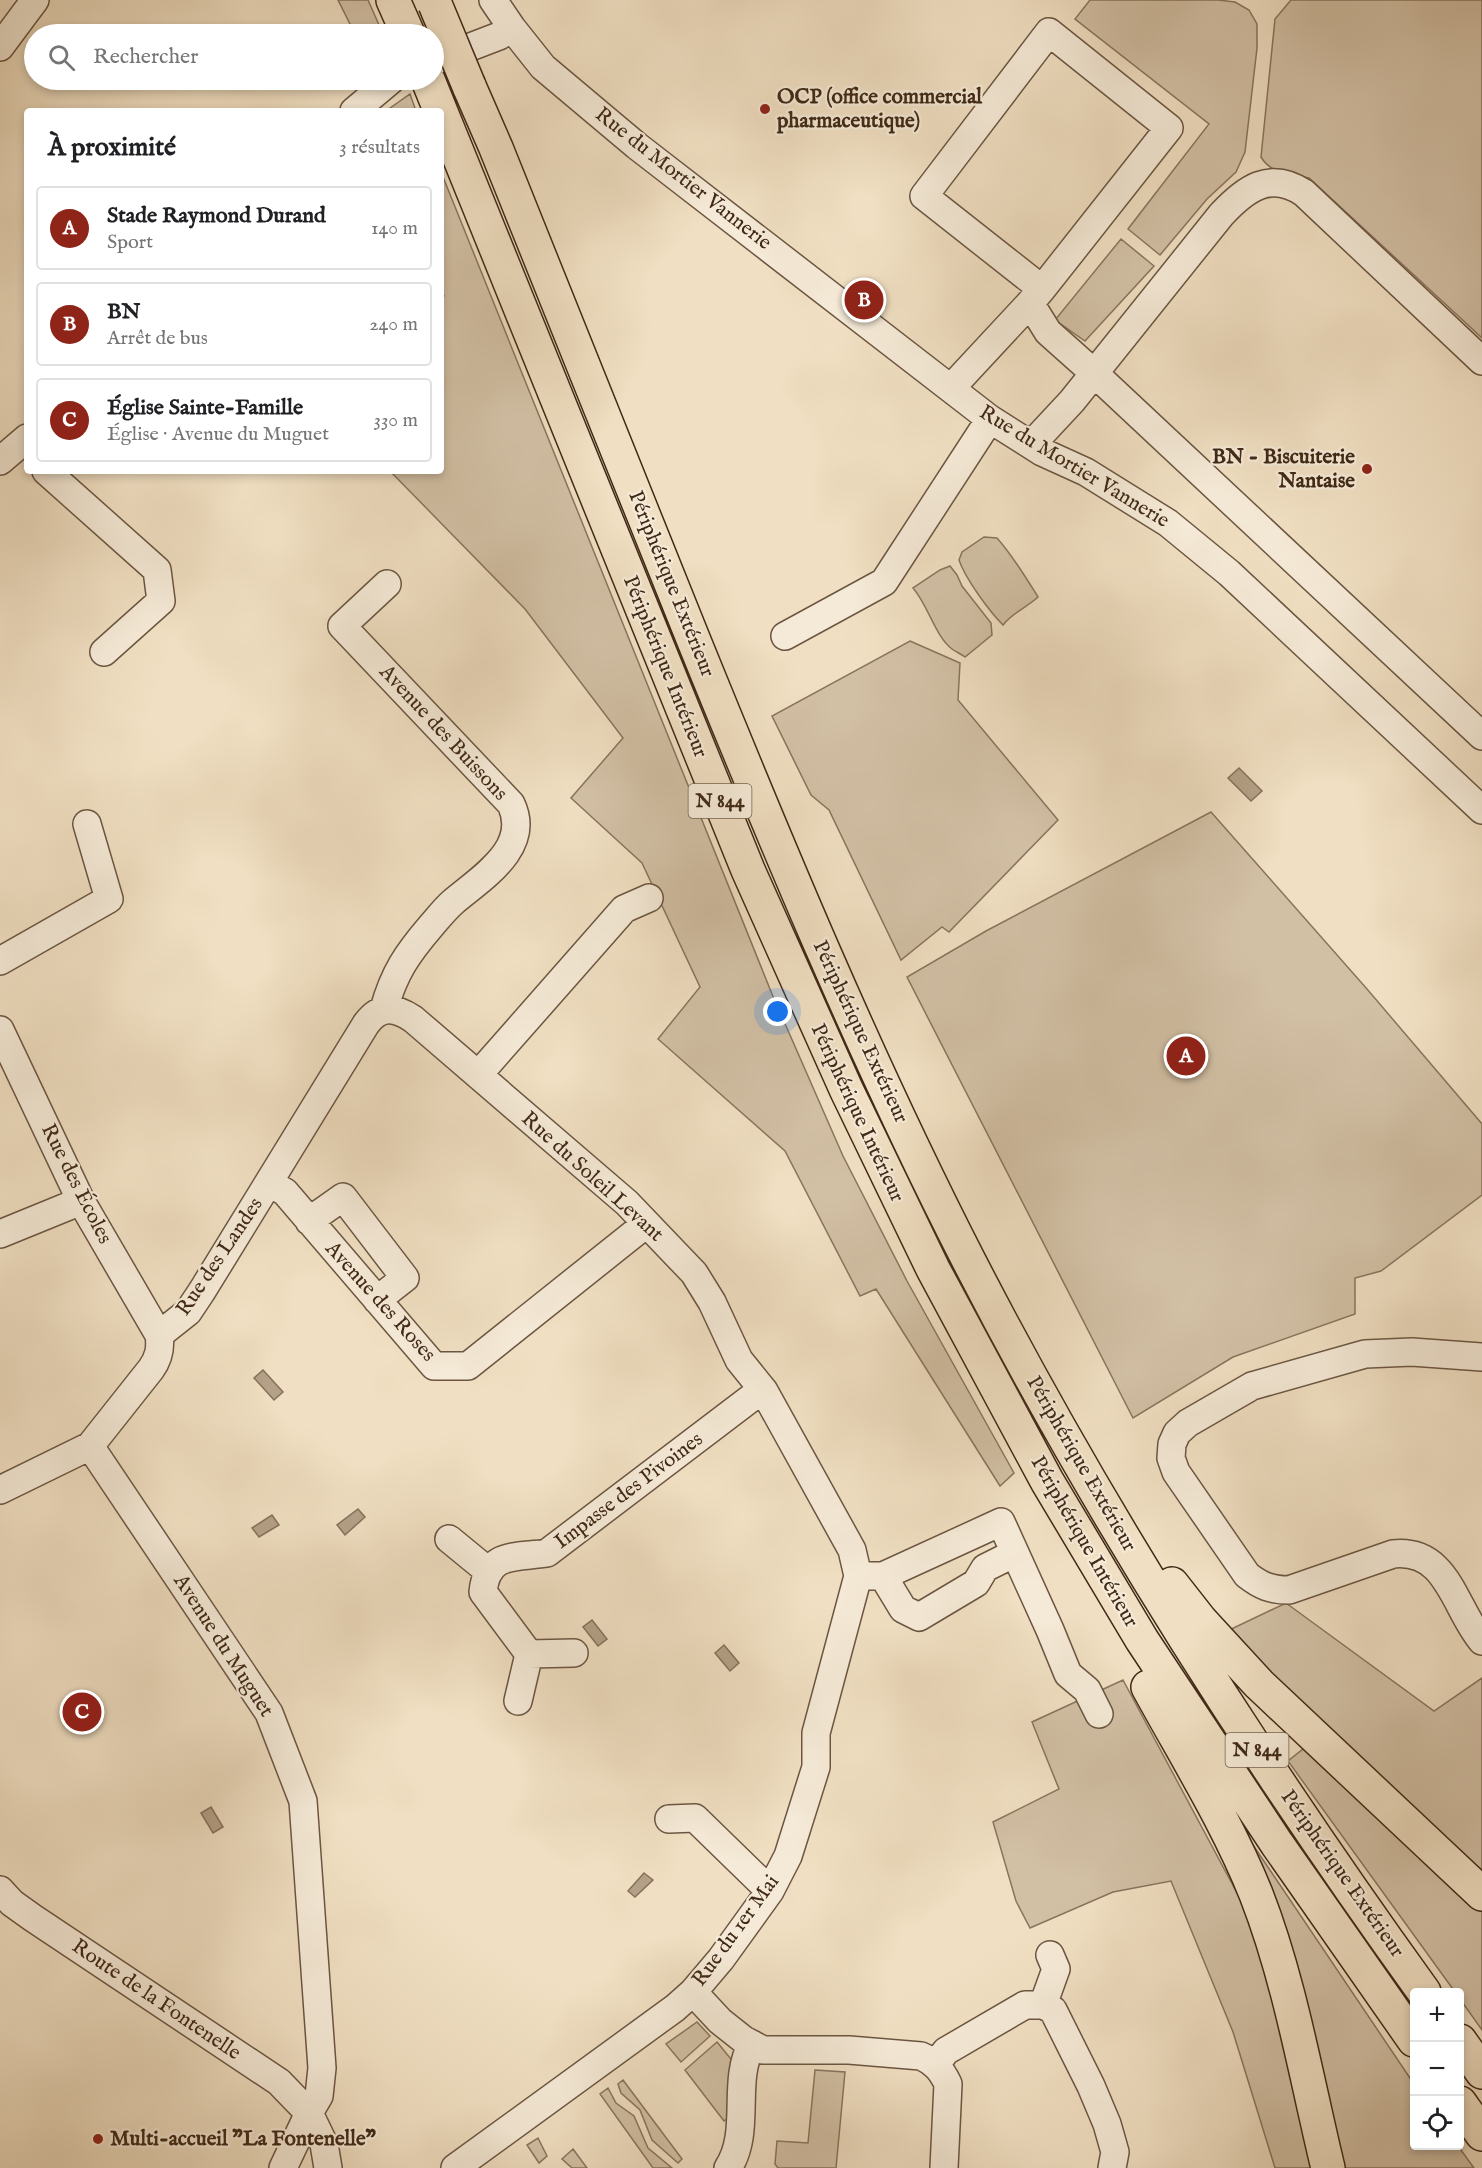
<!DOCTYPE html>
<html lang="fr">
<meta charset="utf-8">
<style>
:root{--surface:#fff;--page:#f2f2f2;--text:#202124;--muted:#757577;--line:#e0e0e0;--accent:#8f2418}
body{margin:0;font-family:"IM FELL English",serif;background:var(--page);color:var(--text)}
.controls{position:absolute;right:18px;bottom:18px;display:grid;overflow:hidden;border-radius:6px;box-shadow:0 3px 9px #0003}
.controls button{width:54px;height:54px;display:grid;place-items:center;padding:0;border:0;border-bottom:2px solid var(--line);background:var(--surface);color:var(--text);font:30px sans-serif}
.you{position:absolute;left:778px;top:1012px;width:21px;height:21px;margin:-15px;border:4px solid #fff;border-radius:50%;background:#1a73e8;box-shadow:0 0 0 9px #1a73e833}
.badge{display:grid;place-items:center;width:39px;height:39px;border-radius:50%;background:var(--accent);color:#fff;font-size:20px;font-weight:700}
.pin{position:absolute;translate:-50% -50%;border:3px solid #fff;box-shadow:0 2px 6px #0006}
.list{margin:0;padding:0;list-style:none}
h2{display:flex;justify-content:space-between;align-items:center;height:78px;margin:0;padding:0 24px;font-size:26px}
h2 small{font-size:20px;font-weight:400;color:var(--muted)}
.list li{display:grid;grid-template-columns:39px 1fr auto;gap:18px;align-items:center;box-sizing:border-box;height:84px;margin:0 12px 12px;padding:0 12px;border:2px solid var(--line);border-radius:6px}
.list b{display:block;font-size:22px;white-space:nowrap}
.list p{margin:0;font-size:20px;white-space:nowrap;color:var(--muted)}
.list em{font-size:20px;font-style:normal;color:var(--muted)}
.icon{flex:none;width:33px;height:33px;fill:none;stroke:currentColor;stroke-width:2;stroke-linecap:round;stroke-linejoin:round}
.map{position:relative;flex:none;width:1482px;height:2168px;overflow:hidden}
.search{position:absolute;background:var(--surface);box-shadow:0 3px 9px #0003;left:24px;top:24px;width:420px;height:66px;display:flex;align-items:center;gap:15px;box-sizing:border-box;padding:0 21px;border-radius:33px;color:var(--muted);font-size:22px}
.panel{position:absolute;background:var(--surface);box-shadow:0 3px 9px #0003;left:24px;top:108px;width:420px;height:366px;border-radius:6px}
.map>svg:first-child{display:block}
.green{fill:#d2c0a5;stroke:#89745e;stroke-width:1.5}
.water{fill:#b4a188;stroke:#86715b;stroke-width:1.5}
.lines{fill:none;stroke-linecap:round;stroke-linejoin:round}
.minor-casing{stroke:#6c5642;stroke-width:30}
.highway-casing{stroke:#402917;stroke-width:36}
.minor{stroke:#f5ead7;stroke-width:27}
.highway{stroke:#f0dfc2;stroke-width:33}
.highway-bridge-casing{stroke:#402917;stroke-width:36;stroke-linecap:butt}
.highway-bridge{stroke:#f0dfc2;stroke-width:33}
.poi-dot{fill:#8f2418;stroke:#f5ead7;stroke-width:2}
.labels{text-anchor:middle;dominant-baseline:central;stroke-width:4.5;stroke-linejoin:round;paint-order:stroke}
.shield{fill:#f5ead7;stroke:#766351;stroke-width:1.5}
.shield-label{font-size:20px;font-weight:bold;fill:#402917}
.poi-label{font-size:21px;font-weight:bold;fill:#402917;stroke:#f5ead7;text-anchor:start}
.street-label{font-size:21px;fill:#402917;stroke:#f5ead7}
</style>
<div class="map">
<svg width="1482" height="2168" viewBox="0 0 1482 2168">
<rect width="100%" height="100%" fill="#f0dfc2"/>
<filter id="stains"><feTurbulence type="fractalNoise" baseFrequency=".00333" numOctaves="4"/><feColorMatrix values="0 0 0 0 .2 0 0 0 0 .09 0 0 0 0 .02 0 0 0 .5 -.17"/></filter>
<radialGradient id="worn" r=".72"><stop offset=".6" stop-color="#630" stop-opacity="0"/><stop offset="1" stop-color="#630" stop-opacity=".3"/></radialGradient>
<path class="green" d="M338,0H368L383,34H355Z
M1090,0H1218L1235,2L1249,10L1257,24V48L1245,152L1236,172L1207,199L1160,255L1128,229L1209,124L1075,19Z
M1291,0H1482V338L1309,178C1291,175 1271,174 1261,157L1275,19Z
M410,94L416,111H386Z
M441,172L772,994L843,1156L907,1281L1014,1473L1000,1486L876,1289L860,1296L785,1151L658,1039L700,987L642,863L571,798L623,738L525,609L390,471H441V300L444,296L441,288Z
M1121,239L1154,266L1085,341L1055,320Z
M984,537L997,538C1013,556 1025,576 1038,597C1026,608 1012,613 1003,625C989,611 965,578 959,560L962,552Z
M950,566L957,575L962,586L991,623L992,635L965,657C961,654 956,652 952,649C935,636 928,605 913,588L940,570Z
M910,641L960,663L958,700L1058,820L949,932L942,927L901,960L829,810L811,795L772,716Z
M1211,812L1367,989L1482,1124V1195L1381,1271L1355,1278V1314L1233,1357L1133,1418L907,977L986,931Z
M1286,1603L1434,1711L1482,1678V2030L1460,1999V1992H1455L1288,1761L1327,1730L1223,1633Z
M1123,1680L1244,1906L1243,1830L1414,2084V2146H1458L1474,2168H1275L1233,2032L1171,1881L1113,1892L1030,1928L1016,1901L993,1822L1059,1789L1032,1722Z
M697,2022L710,2036L681,2062L666,2044Z
M717,2042L735,2064L730,2117L724,2121L685,2070Z
M815,2070L845,2072L836,2168H778L775,2164L777,2141L808,2143Z
M623,2080L682,2159L678,2163L652,2140L640,2110L621,2093L618,2084Z
M608,2088L616,2103L634,2116L648,2148L672,2168H653L600,2094Z
M538,2138L547,2156L539,2163L527,2145Z
M573,2149L587,2168H572L562,2159Z"/>
<path class="water" d="M1239,768L1262,791L1251,801L1228,778Z
M263,1370L283,1392L274,1400L254,1378Z
M358,1509L365,1517L345,1535L337,1525Z
M272,1515L279,1525L259,1537L252,1528Z
M592,1620L607,1639L598,1646L583,1627Z
M724,1645L739,1663L730,1671L715,1653Z
M211,1807L223,1827L213,1833L201,1813Z
M644,1873L653,1880L635,1897L628,1891Z"/>
<g class="lines">
<defs>
<path id="minor" d="M493,0L512,28L543,67L637,146L990,419L1042,452L1086,472L1168,523L1229,573L1482,810
M0,47L35,0
M434,61L499,36L512,28
M354,111L391,80
M1030,303L1048,332L1094,373L1482,736
M951,388L1030,303L1042,289L1169,128L1049,32L924,196L1042,289
M1031,445L1072,401L1221,215C1245,189 1270,170 1304,193L1482,361
M0,461L27,438
M46,471L157,570L161,601L104,652
M785,636L884,582L990,419
M0,961L109,899L87,824
M384,1009C394,973 407,954 431,926C438,918 445,909 453,902C481,878 532,848 511,804L342,626L387,584
M0,1030L81,1201L159,1335
M478,1075L624,909L649,898
M269,1183L285,1192L434,1366H468L646,1224
M309,1221L343,1197L405,1278L377,1300
M0,1234L81,1201
M1482,1357L1412,1352L1365,1354L1252,1386L1188,1423L1177,1433L1172,1444L1171,1458L1176,1472L1247,1575C1261,1586 1271,1590 1289,1590L1393,1554C1448,1548 1454,1608 1482,1641
M0,1490L90,1446L151,1369C159,1358 161,1348 159,1335L188,1312L202,1291L366,1024C380,1005 395,1007 413,1019L627,1203L694,1273L712,1302L739,1360L764,1391L852,1550L858,1576
M449,1539L488,1571
M883,1576L903,1609L919,1617L976,1583L985,1568L1015,1553
M574,1653L529,1654L483,1592C487,1551 516,1558 547,1553L755,1395L764,1391
M518,1701L529,1654
M669,1819L695,1818L770,1891
M0,1890L12,1903L33,1918L279,2082L309,2113L319,2096L322,2068L303,1801L269,1713L90,1446
M693,1992L720,2021L744,2040L763,2050H849L921,2056C935,2062 942,2071 948,2084L944,2168
M1043,2005L1056,1969L1050,1955
M936,2064L946,2051L1025,2005H1043L1053,2010L1091,2086L1107,2124L1115,2152L1112,2168
M283,2168L309,2113L324,2144L328,2168
M455,2168L675,2008L693,1992L721,1959L770,1891L788,1856L816,1767V1733L858,1576H883L1001,1522L1050,1630L1068,1674L1087,1690L1099,1714
M728,2168C752,2131 731,2082 752,2044"/>
<path id="highway" d="M393,0L408,34
M428,80L748,870L846,1089L933,1269L1047,1481L1142,1640L1277,1844L1414,2040
M469,86L496,148C562,312 628,477 694,641C779,850 865,1058 968,1259C1100,1516 1256,1759 1424,1992
M1172,1584L1201,1621L1259,1684L1482,1894
M1148,1687C1185,1755 1227,1822 1256,1894C1290,1981 1306,2077 1328,2168
M1460,2041L1482,2072
M1460,2103L1482,2134"/>
</defs>
<use href="#minor" class="minor-casing"/>
<use href="#highway" class="highway-casing"/>
<use href="#minor" class="minor"/>
<use href="#highway" class="highway"/>
<defs>
<path id="highway-bridge" d="M435,4L469,86"/>
</defs>
<use href="#highway-bridge" class="highway-bridge-casing"/>
<use href="#highway-bridge" class="highway-bridge"/>
</g>
<g class="poi-dot">
<circle cx="765" cy="109" r="6"/>
<circle cx="1367" cy="469" r="6"/>
<circle cx="98" cy="2139" r="6"/>
</g>
<g class="labels">
<g class="shield">
<rect x="688.5" y="784" width="63" height="34" rx="4.5"/>
<rect x="1225.5" y="1733" width="63" height="34" rx="4.5"/>
</g>
<g class="shield-label">
<text x="720" y="801">N 844</text>
<text x="1257" y="1750">N 844</text>
</g>
<g class="poi-label">
<text x="777" y="97">OCP (office commercial<tspan x="777" dy="24">pharmaceutique)</tspan></text>
<text x="1355" y="457" text-anchor="end">BN - Biscuiterie<tspan x="1355" dy="24">Nantaise</tspan></text>
<text x="110" y="2139">Multi-accueil "La Fontenelle"</text>
</g>
<g class="street-label">
<text transform="translate(683 179) rotate(38)">Rue du Mortier Vannerie</text>
<text transform="translate(1074 467) rotate(31)">Rue du Mortier Vannerie</text>
<text transform="translate(671 584) rotate(68)">Périphérique Extérieur</text>
<text transform="translate(665 667) rotate(68)">Périphérique Intérieur</text>
<text transform="translate(443 733) rotate(47)">Avenue des Buissons</text>
<text transform="translate(860 1032) rotate(65)">Périphérique Extérieur</text>
<text transform="translate(857 1113) rotate(65)">Périphérique Intérieur</text>
<text transform="translate(592 1177) rotate(42)">Rue du Soleil Levant</text>
<text transform="translate(76 1184) rotate(63)">Rue des Écoles</text>
<text transform="translate(220 1257) rotate(-56)">Rue des Landes</text>
<text transform="translate(380 1302) rotate(48)">Avenue des Roses</text>
<text transform="translate(1081 1464) rotate(60)">Périphérique Extérieur</text>
<text transform="translate(629 1491) rotate(-37)">Impasse des Pivoines</text>
<text transform="translate(1084 1542) rotate(60)">Périphérique Intérieur</text>
<text transform="translate(223 1646) rotate(57)">Avenue du Muguet</text>
<text transform="translate(1342 1874) rotate(55)">Périphérique Extérieur</text>
<text transform="translate(736 1931) rotate(-54)">Rue du 1er Mai</text>
<text transform="translate(156 2000) rotate(34)">Route de la Fontenelle</text>
</g>
</g>
<rect width="100%" height="100%" filter="url(#stains)"/>
<rect width="100%" height="100%" fill="url(#worn)"/>
</svg>
<div class="controls">
<button>+</button>
<button>−</button>
<button><svg class="icon" aria-label="locate" viewBox="0 0 24 24"><circle cx="12" cy="12" r="6"/><path d="M12 2v4M12 18v4M2 12h4M18 12h4"/></svg></button>
</div>
<div class="you"></div>
<div class="pin badge" style="left:1186px;top:1056px">A</div>
<div class="pin badge" style="left:864px;top:300px">B</div>
<div class="pin badge" style="left:82px;top:1712px">C</div>
<div class="search"><svg class="icon" aria-label="search" viewBox="0 0 24 24"><circle cx="10" cy="10" r="6"/><path d="M15 15l6 6"/></svg>Rechercher</div>
<section class="panel">
<h2>À proximité<small>3 résultats</small></h2>
<ul class="list">
<li><span class="badge">A</span><div><b>Stade Raymond Durand</b><p>Sport</p></div><em>140 m</em></li>
<li><span class="badge">B</span><div><b>BN</b><p>Arrêt de bus</p></div><em>240 m</em></li>
<li><span class="badge">C</span><div><b>Église Sainte-Famille</b><p>Église · Avenue du Muguet</p></div><em>330 m</em></li>
</ul>
</section>
</div>
